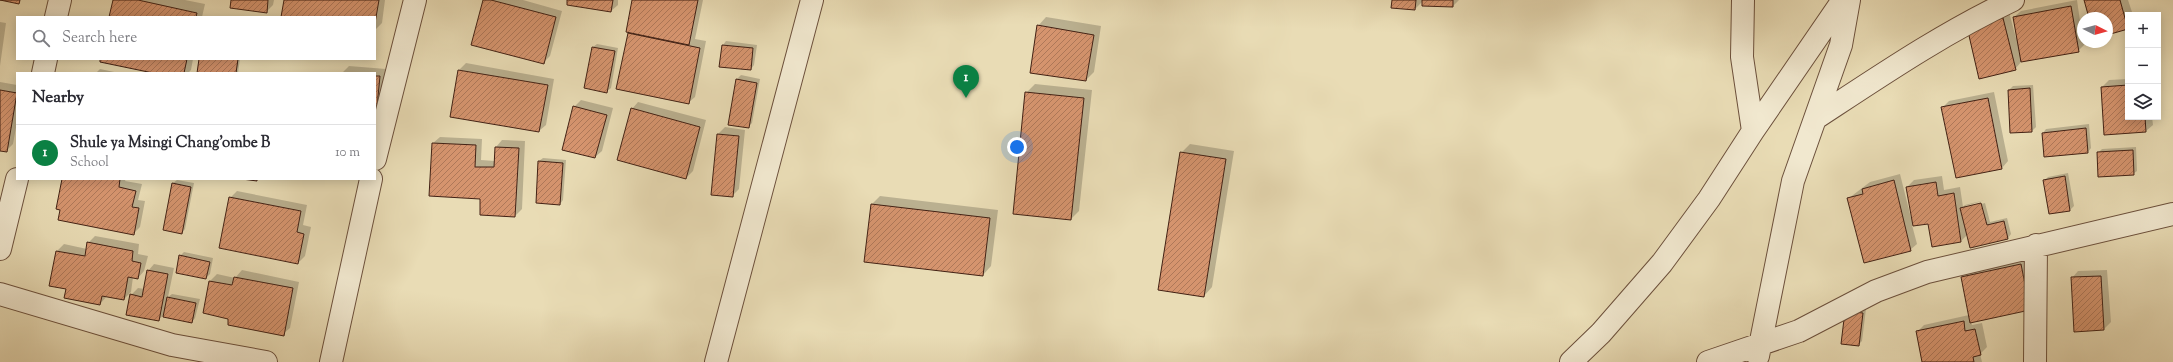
<!DOCTYPE html>
<meta charset="utf-8">
<style>
:root{--surface:#fff;--page:#f2f2f3;--text:#2b2b33;--muted:#7c7c81;--line:#e1e1e2;--accent:#0b8043}
body{margin:0;font-family:"Sorts Mill Goudy",serif;background:var(--page);color:var(--text)}
.controls{position:absolute;right:12px;top:12px;display:grid;overflow:hidden;border-radius:0px;box-shadow:0 2px 10px #0003}
.controls button{width:36px;height:36px;display:grid;place-items:center;padding:0;border:0;border-bottom:1px solid var(--line);background:var(--surface);color:var(--text);font:20px sans-serif}
.compass{position:absolute;left:2077px;top:12px;width:36px;height:36px;border-radius:50%;background:var(--surface);box-shadow:0 2px 10px #0003;rotate:96deg}
.you{position:absolute;left:1017px;top:147px;width:14px;height:14px;margin:-10px;border:3px solid #fff;border-radius:50%;background:#1a73e8;box-shadow:0 0 0 6px #1a73e833}
.badge{display:grid;place-items:center;width:26px;height:26px;border-radius:50%;background:var(--accent);color:#fff;font-size:13px;font-weight:700}
.pin{position:absolute;translate:-50% -33px;filter:drop-shadow(0 1px 2px #0008)}
.pin::after{content:'';position:absolute;top:21px;width:14px;height:12px;background:inherit;clip-path:polygon(0 0,100% 0,50% 100%)}
.list{margin:0;padding:0;list-style:none}
h2{display:flex;justify-content:space-between;align-items:center;height:52px;margin:0;padding:0 16px;font-size:17px}
h2 small{font-size:13px;font-weight:400;color:var(--muted)}
.list li{display:grid;grid-template-columns:26px 1fr auto;gap:12px;align-items:center;box-sizing:border-box;height:56px;padding:0 16px;border-top:1px solid var(--line)}
.list b{display:block;font-size:15px;white-space:nowrap}
.list p{margin:0;font-size:13px;white-space:nowrap;color:var(--muted)}
.list em{font-size:13px;font-style:normal;color:var(--muted)}
.icon{flex:none;width:22px;height:22px;fill:none;stroke:currentColor;stroke-width:2;stroke-linecap:round;stroke-linejoin:round}
.map{position:relative;flex:none;width:2173px;height:362px;overflow:hidden}
.search{position:absolute;background:var(--surface);box-shadow:0 2px 10px #0003;left:16px;top:16px;width:360px;height:44px;display:flex;align-items:center;gap:10px;box-sizing:border-box;padding:0 14px;border-radius:0px;color:var(--muted);font-size:15px}
.panel{position:absolute;background:var(--surface);box-shadow:0 2px 10px #0003;left:16px;top:72px;width:360px;height:108px;border-radius:0px}
.map>svg:first-child{display:block}
.shadow{fill:#0003}
.building{fill:url(#building-hatch);stroke:#422114}
.lines{fill:none;stroke-linecap:round;stroke-linejoin:round}
.minor-casing{stroke:#6c503c;stroke-width:24}
.minor{stroke:#f1e8cf;stroke-width:22}
</style>
<div class="map">
<svg width="2173" height="362" viewBox="0 0 2173 362">
<defs>
<pattern id="building-hatch" width="6" height="6" patternUnits="userSpaceOnUse"><rect width="6" height="6" fill="#d5946e"/><path d="M-1 1l2-2M0 6l6-6M5 7l2-2" fill="none" stroke="#ae7859"/></pattern>
</defs>
<rect width="100%" height="100%" fill="#e9dcb5"/>
<filter id="stains"><feTurbulence type="fractalNoise" baseFrequency=".005" numOctaves="4"/><feColorMatrix values="0 0 0 0 .2 0 0 0 0 .09 0 0 0 0 .02 0 0 0 .5 -.17"/></filter>
<radialGradient id="worn" r=".72"><stop offset=".6" stop-color="#630" stop-opacity="0"/><stop offset="1" stop-color="#630" stop-opacity=".3"/></radialGradient>
<path class="shadow" d="M114,0H185L205,4L202,17H110Z
M232,0H274L273,5L266,12Z
M285,0H385L382,23L375,30V17H282Z
M484,0H523L562,11L550,56L543,63Z
M568,0H618V5L611,11Z
M634,0H703L695,39L706,41L695,97L688,103L618,88Z
M1393,0H1459L1453,6L1423,1L1415,9Z
M2077,0L2083,42L2085,44L2078,51L2022,61L2015,69L1968,28L2009,12L2016,38H2018L2014,17L2021,11Z
M2085,0H2128L2133,15H2128V28L2107,34V18H2090Z
M1046,17L1101,26L1094,72L1086,80L1038,26Z
M0,22L6,23L0,66Z
M726,41L757,45L754,65L751,69L723,45Z
M597,44L618,48L611,88L607,91L593,47Z
M102,59H193L191,70L188,73H158Z
M200,59H240L238,73H198Z
M466,63L554,79L546,125L539,131L451,117L459,70Z
M349,66L386,69L382,120L375,126V73H342Z
M100,69L119,73H96Z
M741,75L760,79L752,123L748,127L729,124L737,79Z
M2128,79V117H2152L2153,125L2146,131L2105,134L2102,87L2109,80Z
M0,82L17,85V122L13,144L6,151L0,150Z
M1035,84L1092,90L1079,211L1071,219L1026,93Z
M2033,85L2036,127L2032,131L2009,90L2013,86Z
M1994,92L2008,161L2002,168L1942,108L1949,101Z
M581,100L613,108L602,151L595,157L574,107Z
M638,102L706,120L693,171L686,178L632,109Z
M2089,124L2091,148L2088,152L2045,156L2043,133L2046,129Z
M725,127L745,130L739,189L732,196L718,134Z
M440,137L482,139L481,160L495,161L496,147L502,140L525,141L522,209L515,216L433,143Z
M1190,144L1234,151L1212,287L1204,296L1181,153Z
M2136,147L2137,171L2133,174L2098,153L2102,149Z
M543,158L566,160L563,200L560,204L539,161Z
M2068,173L2074,206L2070,210L2050,213L2044,181L2048,177Z
M1900,174L1911,218H1912L1907,187L1914,180L1942,176L1944,190L1960,187L1963,207L1965,205L1985,200L1965,206V209L1985,203L1990,222L2007,218L2011,234L2008,238L1968,234L1961,241L1933,246L1929,222L1912,225L1917,244L1910,250L1849,198L1870,182Z
M63,179H126L125,181L142,184L138,200L145,201L140,227L133,234Z
M177,180L194,183L185,229L182,233L173,183Z
M237,191L307,205L303,225L311,227L305,256L298,263L230,198Z
M880,196L998,210L991,266L983,275L871,205Z
M95,236L139,244L138,254L148,256L144,271L138,278L133,277L131,292L124,299L107,296L100,304L68,288L50,285L57,251L64,244L87,249L88,243Z
M184,252L213,258L210,274L206,278L180,256Z
M2027,257L2037,302L1971,322L1972,325L1982,323L1987,347L1980,354L1982,362H1923L1917,332L1924,325L1969,315L1962,277L1968,270Z
M154,264L174,268L168,297L172,294L200,299L195,318L192,322L165,314L158,320L131,295L138,288L145,289L148,271Z
M242,270L299,282L290,328L283,334L229,318L210,281L217,274L235,278Z
M2107,270L2111,322L2104,329L2072,278L2078,271Z
M1850,307L1866,309L1862,341L1858,345Z"/>
<path class="building" d="M0,0H20L19,4Z
M113,0H138L197,13L196,17H109Z
M231,0H268L267,13L230,8Z
M284,0H379L375,23V17H281Z
M483,0H491L556,17L544,64L471,45Z
M567,0H613L611,12L567,5Z
M632,0H698L689,45L626,32Z
M1392,0H1416L1415,10L1391,8Z
M1422,0H1453V7L1422,6Z
M2084,0H2120L2128,29L2107,35V18H2089Z
M2071,6L2079,52L2021,62L2013,17Z
M2003,18L2016,70L1979,79L1967,27Z
M1037,25L1094,35L1086,81L1030,73Z
M628,33L700,48L689,104L616,89Z
M722,45L753,48L751,70L719,67Z
M592,47L615,51L607,93L584,88Z
M100,59H187L184,73H153L100,62Z
M199,59H238L236,73H197Z
M458,70L548,85L539,132L450,117Z
M375,76H380L375,128Z
M736,79L757,83L749,128L728,125Z
M2128,85V117H2145L2146,132L2104,135L2101,87Z
M2030,88L2032,132L2010,133L2008,90Z
M0,90L17,93L7,152L0,151Z
M1025,92L1084,98L1071,220L1013,214Z
M1988,98L2002,169L1956,178L1941,107Z
M573,106L607,115L595,158L562,150Z
M631,108L700,127L686,179L617,160Z
M2086,128L2088,153L2044,157L2042,133Z
M717,134L739,136L733,197L711,195Z
M432,143L476,145L475,167H494L495,147L519,148L515,217L480,215V199L429,196Z
M2133,150L2134,175L2098,177L2097,152Z
M1180,152L1226,159L1204,297L1158,290Z
M538,161L563,163L560,205L536,203Z
M2065,176L2070,211L2049,214L2043,180Z
M62,179H120L119,187L136,191L132,207L139,208L134,235L58,220L60,210L56,209Z
M242,179H257V181Z
M1894,180L1911,251L1864,263L1847,198L1863,194L1862,189Z
M1936,182L1938,196L1954,193L1961,242L1932,247L1928,224L1913,226L1906,187Z
M172,183L191,187L182,234L163,230Z
M229,197L301,211L297,232L304,234L298,264L219,248Z
M1981,203L1987,225L2004,221L2008,239L1970,248L1960,208Z
M871,204L990,218L983,276L864,262Z
M87,242L133,251L132,261L141,263L138,279L128,277L124,300L102,296L100,305L64,298L66,289L49,286L56,251L85,256Z
M179,255L210,262L206,279L176,273Z
M2021,264L2030,310L1970,323L1961,277Z
M147,270L168,274L159,321L126,315L130,294L142,297Z
M2101,276L2104,330L2074,332L2071,277Z
M234,277L293,288L284,336L228,325V319L203,313L209,281L232,285Z
M167,297L196,303L192,323L163,317Z
M1845,311L1863,313L1859,346L1841,344Z
M1964,321L1965,331L1975,329L1981,355L1973,357L1974,362H1922L1916,331Z"/>
<g class="lines">
<defs>
<path id="minor" d="M1743,0L1742,57L1753,131
M56,17L60,0
M43,73L46,59
M1816,118C1880,76 1943,33 2013,0
M375,159L415,0
M0,249L17,179
M0,294L172,345L266,362
M1758,356L1793,181L1841,45L1849,0
M331,362L371,179
M716,362L812,0
M1571,362L1601,333L1662,263L1709,199L1753,131L1843,0
M1708,362L1799,331L1876,291L1927,272L2173,214
M2035,362L2036,245"/>
</defs>
<use href="#minor" class="minor-casing"/>
<use href="#minor" class="minor"/>
</g>
<rect width="100%" height="100%" filter="url(#stains)"/>
<rect width="100%" height="100%" fill="url(#worn)"/>
</svg>
<div class="controls">
<button>+</button>
<button>−</button>
<button><svg class="icon" aria-label="layers" viewBox="0 0 24 24"><path d="M12 4l9 5-9 5-9-5zM3 14l9 5 9-5"/></svg></button>
</div>
<svg class="compass" viewBox="-18 -18 36 36"><path d="M0-13l5 13h-10z" fill="#e53935"/><path d="M0 13l5-13h-10z" fill="#7c7c81"/></svg>
<div class="you"></div>
<div class="pin badge" style="left:966px;top:98px">1</div>
<div class="search"><svg class="icon" aria-label="search" viewBox="0 0 24 24"><circle cx="10" cy="10" r="6"/><path d="M15 15l6 6"/></svg>Search here</div>
<section class="panel">
<h2>Nearby<small></small></h2>
<ul class="list">
<li><span class="badge">1</span><div><b>Shule ya Msingi Chang'ombe B</b><p>School</p></div><em>10 m</em></li>
</ul>
</section>
</div>
